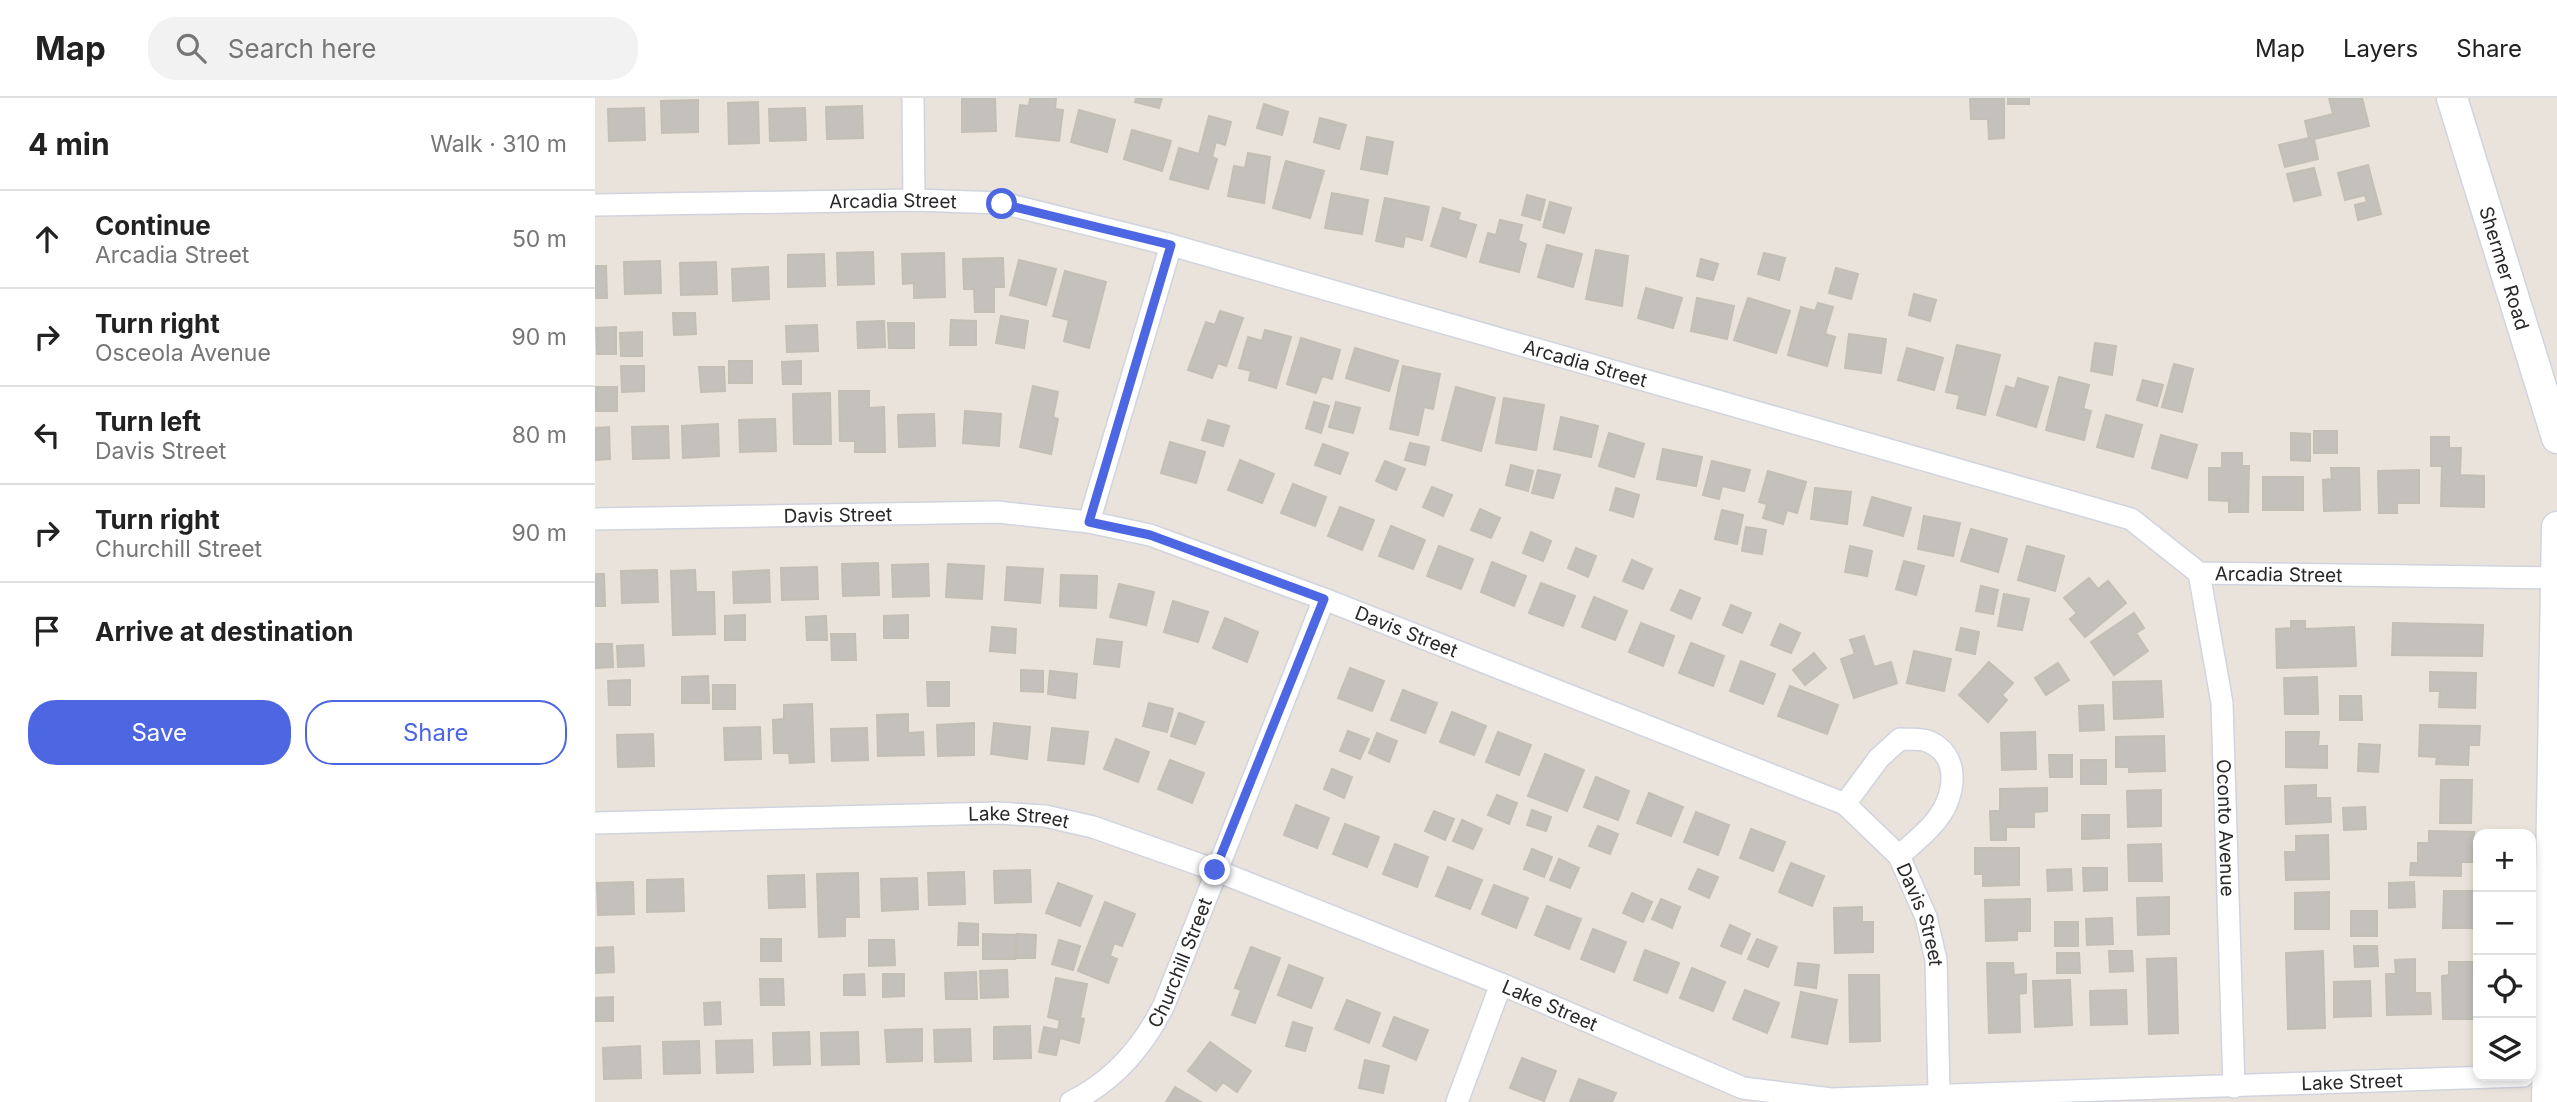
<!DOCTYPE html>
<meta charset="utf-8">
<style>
:root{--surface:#fff;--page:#f2f2f2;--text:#222;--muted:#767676;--line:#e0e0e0;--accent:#4d67e3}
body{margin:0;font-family:Inter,sans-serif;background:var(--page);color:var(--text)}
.controls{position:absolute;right:21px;bottom:21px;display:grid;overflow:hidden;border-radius:14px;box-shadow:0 4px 10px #0003}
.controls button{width:63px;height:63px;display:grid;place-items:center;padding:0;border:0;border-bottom:2px solid var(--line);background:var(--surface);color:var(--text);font:35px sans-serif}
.stop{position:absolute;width:21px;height:21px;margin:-16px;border:5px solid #4d67e3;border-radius:50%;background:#fff}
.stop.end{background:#4d67e3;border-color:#fff;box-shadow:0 2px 7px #0008}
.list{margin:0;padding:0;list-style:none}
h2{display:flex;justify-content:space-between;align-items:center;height:91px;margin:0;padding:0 28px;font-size:30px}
h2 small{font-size:23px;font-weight:400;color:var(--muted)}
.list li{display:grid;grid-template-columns:46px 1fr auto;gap:21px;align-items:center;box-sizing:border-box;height:98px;padding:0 28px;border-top:2px solid var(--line)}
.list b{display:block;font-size:26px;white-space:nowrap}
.list p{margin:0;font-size:23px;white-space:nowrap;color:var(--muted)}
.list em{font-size:23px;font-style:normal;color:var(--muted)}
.actions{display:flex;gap:14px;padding:21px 28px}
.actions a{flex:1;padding:16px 0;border:2px solid var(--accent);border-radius:28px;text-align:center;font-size:24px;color:var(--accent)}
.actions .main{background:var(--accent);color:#fff}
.icon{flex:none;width:38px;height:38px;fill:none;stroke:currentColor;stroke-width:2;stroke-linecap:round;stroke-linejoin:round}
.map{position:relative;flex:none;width:1962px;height:1004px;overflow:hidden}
header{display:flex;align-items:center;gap:42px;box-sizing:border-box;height:98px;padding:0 35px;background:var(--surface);border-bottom:2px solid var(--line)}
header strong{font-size:33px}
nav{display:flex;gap:38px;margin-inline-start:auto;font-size:24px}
.search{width:490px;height:63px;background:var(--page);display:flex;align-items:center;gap:18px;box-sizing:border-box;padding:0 24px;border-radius:28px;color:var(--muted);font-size:26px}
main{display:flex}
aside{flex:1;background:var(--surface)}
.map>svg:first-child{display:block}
.building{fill:#c4c0bb;stroke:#c3bfb5;stroke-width:2}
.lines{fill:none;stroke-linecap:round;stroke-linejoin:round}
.minor-casing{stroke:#d1d3df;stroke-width:24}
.secondary-casing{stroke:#d1d3df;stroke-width:33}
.minor{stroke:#fff;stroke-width:21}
.secondary{stroke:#fff;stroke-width:30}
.route{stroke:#4d67e3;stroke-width:9}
.labels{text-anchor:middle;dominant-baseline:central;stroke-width:7;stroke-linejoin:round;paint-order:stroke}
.street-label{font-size:19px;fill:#282828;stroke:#fff}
</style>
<header>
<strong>Map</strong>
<div class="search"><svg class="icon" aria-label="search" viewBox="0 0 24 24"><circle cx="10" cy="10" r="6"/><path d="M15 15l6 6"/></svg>Search here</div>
<nav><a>Map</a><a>Layers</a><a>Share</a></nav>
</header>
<main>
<aside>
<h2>4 min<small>Walk · 310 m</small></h2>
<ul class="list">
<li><svg class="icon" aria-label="ahead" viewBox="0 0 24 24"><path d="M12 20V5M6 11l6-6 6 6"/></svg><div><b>Continue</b><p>Arcadia Street</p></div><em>50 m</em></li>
<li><svg class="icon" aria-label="right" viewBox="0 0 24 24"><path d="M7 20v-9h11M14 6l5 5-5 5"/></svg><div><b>Turn right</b><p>Osceola Avenue</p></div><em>90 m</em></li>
<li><svg class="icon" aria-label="left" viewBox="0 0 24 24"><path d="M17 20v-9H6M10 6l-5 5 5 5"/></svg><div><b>Turn left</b><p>Davis Street</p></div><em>80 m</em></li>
<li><svg class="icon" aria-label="right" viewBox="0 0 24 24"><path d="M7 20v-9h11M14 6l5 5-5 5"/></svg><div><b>Turn right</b><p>Churchill Street</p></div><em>90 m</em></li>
<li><svg class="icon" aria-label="arrive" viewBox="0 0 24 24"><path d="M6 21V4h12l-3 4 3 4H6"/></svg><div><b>Arrive at destination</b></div></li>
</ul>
<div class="actions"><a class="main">Save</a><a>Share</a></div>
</aside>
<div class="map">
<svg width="1962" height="1004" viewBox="0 0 1962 1004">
<rect width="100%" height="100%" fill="#e9e3db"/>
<path class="building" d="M367,0H400L401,33L367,34Z
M435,0H461L460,11L468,12L464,43L421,38L425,7L434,8Z
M541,0H567L564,10L540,4Z
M1375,0H1409V40L1394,41L1393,21H1376Z
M1413,0H1434V6H1413Z
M1734,0H1767L1774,28L1719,41L1723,61L1690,69L1684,47L1714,40L1710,23L1738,16Z
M103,2V34L67,35L66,3Z
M163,4L164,45L134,46L133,5Z
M669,6L693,14L687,37L662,30Z
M267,8L268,40L232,41L231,9Z
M49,10L50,42L14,43L13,11Z
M210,10L211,42L175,43L174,11Z
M484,12L520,22L512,54L476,44Z
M614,18L636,24L630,47L621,44L617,59L622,61L613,91L575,81L584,50L604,56Z
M725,20L751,27L744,51L719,44Z
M537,32L576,43L567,73L529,61Z
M772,39L798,44L792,76L766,71Z
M653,55L675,59L669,105L633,98L639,68L650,70Z
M691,63L729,73L715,120L678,110Z
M1773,67L1786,116L1763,122L1760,107L1772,104L1770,97L1750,102L1743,75Z
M1719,70L1726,97L1699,103L1692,76Z
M737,95L773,102L767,136L730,130Z
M932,97L950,102L945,122L927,117Z
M790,100L834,109L827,142L810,138L808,149L781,143Z
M955,104L976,110L969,135L948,129Z
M848,110L865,115L863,122L881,127L871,159L836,148Z
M905,122L927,127L923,143L931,146L924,174L885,164L893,135L901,137Z
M952,147L987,156L978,189L943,179Z
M1001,152L1033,158L1027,208L991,201Z
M278,154L279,186L243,187L242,155Z
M349,155L350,199L319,200V185L308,186L307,156Z
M1169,155L1190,160L1184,182L1163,176Z
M229,156L230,188L193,189V157Z
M408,160L409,189H399V214H380L379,191H369L368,161Z
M1106,161L1123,166L1118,182L1102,178Z
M424,162L461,171L451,207L415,197Z
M65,163L66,195L30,196L29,164Z
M121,164L122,196L86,197L85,165Z
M0,168H11L12,200H0Z
M173,169L174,201L138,203L137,171Z
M1241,170L1263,176L1256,201L1234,195Z
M470,173L511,184L494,250L469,243L474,222L458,218Z
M1051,190L1087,200L1078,230L1043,220Z
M1319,196L1341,202L1335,223L1314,217Z
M1102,200L1139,208L1132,241L1096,233Z
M1153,200L1195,213L1181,255L1139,242Z
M1223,205L1238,209L1230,236L1240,239L1232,268L1193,257L1206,209L1220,213Z
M625,213L648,220L631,268L623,265L617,280L593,272L611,224L620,227Z
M78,215H100L101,236L79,237Z
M406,218L433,223L429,250L401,245Z
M356,222L381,223V247H355Z
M289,223L290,249L263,250L262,224Z
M293,225H319V250H294Z
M222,227L223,253L192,254L191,228Z
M21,229V256H2L1,230Z
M670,232L696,239L681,290L654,282L656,273L644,270L653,239L667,243Z
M47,234V258H26L25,235Z
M1254,236L1291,241L1286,275L1250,270Z
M706,240L745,252L737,281L727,278L721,295L692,286Z
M1500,245L1521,248L1517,277L1496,273Z
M1362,247L1405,257L1390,317L1362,310L1365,297L1351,294Z
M760,250L803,263L794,293L751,280Z
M1312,250L1348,260L1339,292L1303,282Z
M134,263H157V285H134Z
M206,263V286H188L187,264Z
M1579,266L1598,271L1587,314L1567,309Z
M26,268H49V293L27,294Z
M808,268L845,276L838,311L829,309L823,337L795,331Z
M104,269H129L130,293L106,294Z
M1464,279L1494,287L1488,311L1496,313L1489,342L1451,332Z
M1423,280L1453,289L1441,329L1402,317L1411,288L1420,291Z
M1548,282L1568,287L1562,308L1542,302Z
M438,288L463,294L458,319L463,321L456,356L425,349Z
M1,289H22V313H1Z
M861,289L900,300L886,353L847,342Z
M244,293H274V310L289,309L290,354H260V343H245Z
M235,295L236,346H199L198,296Z
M909,300L949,307L941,352L901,345Z
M719,304L734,308L726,335L711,330Z
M741,304L765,310L758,335L734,329Z
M370,313L406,316L404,348L368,345Z
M339,316L340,348L304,349L303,317Z
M1511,317L1547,327L1538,359L1502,349Z
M966,319L1003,328L996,359L959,351Z
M180,321L181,353L145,354L144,322Z
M613,322L634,328L628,348L607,342Z
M123,326L124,358L88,360L87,328Z
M73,328L74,360L38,361L37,329Z
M14,329L15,361L0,362V330Z
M1719,333H1742V355H1719Z
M1014,335L1049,346L1039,379L1004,368Z
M1696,335L1715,336V363L1696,362Z
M1566,337L1602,347L1592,380L1557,370Z
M1836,339H1854V350H1866L1865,377L1889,378V409L1846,408L1847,368H1836Z
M575,344L610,354L601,385L566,375Z
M815,345L834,349L830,367L810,362Z
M728,346L753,355L745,376L720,367Z
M1068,351L1107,359L1101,388L1062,381Z
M1627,355H1647V368H1654L1653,414H1634V403L1614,402V370H1627Z
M645,362L679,376L667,405L633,392Z
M790,363L810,371L801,392L781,383Z
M1117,363L1155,372L1149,393L1127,388L1124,401L1108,397Z
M916,367L938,373L933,393L911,387Z
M1736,370H1764L1765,412L1729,413L1728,382L1737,381Z
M943,372L965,377L958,400L937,395Z
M1824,372V405H1802V415H1784L1783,373Z
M1173,373L1211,384L1202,415L1192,412L1188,426L1168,420L1172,406L1164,404Z
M1668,379H1708V412H1668Z
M698,386L731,399L720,428L686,415Z
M837,389L857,397L848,418L828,409Z
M1021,390L1044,397L1038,419L1015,412Z
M1220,390L1256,394L1252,426L1216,421Z
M1277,399L1316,410L1308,438L1269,427Z
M745,409L779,422L767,452L733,438Z
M885,411L905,420L896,440L876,432Z
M1127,412L1148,417L1142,446L1120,441Z
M1329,418L1365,425L1358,458L1323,451Z
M796,428L830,442L818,471L784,458Z
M1151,429L1171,432L1167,456L1147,453Z
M1376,431L1412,441L1403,474L1366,463Z
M936,434L956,443L948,463L928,455Z
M844,448L878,461L866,491L832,478Z
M1255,448L1277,453L1272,478L1250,474Z
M1432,448L1469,458L1460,493L1423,482Z
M981,450L1001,458L993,479L973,470Z
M1037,462L1057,471L1048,491L1028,483Z
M1309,463L1329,468L1321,497L1301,491Z
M897,464L931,478L919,508L886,494Z
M283,465L284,497L248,498L247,466Z
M333,466L334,498L298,499L297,467Z
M353,466L389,468L387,501L351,499Z
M222,469L223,501L187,502L186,470Z
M412,469L448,471L445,505L410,502Z
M62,472L63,504L27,505L26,473Z
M100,472L101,494H119L120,536L78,537L76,473Z
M174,472L175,504L139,505L138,474Z
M0,476H9L10,508H0Z
M466,477L502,478L501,510L465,508Z
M1494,480L1503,491L1513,483L1531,505L1490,539L1475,521L1482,515L1469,500Z
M946,485L980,498L968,528L934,515Z
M524,486L559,494L551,527L515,519Z
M1386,488L1403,492L1398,516L1381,513Z
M1085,492L1105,500L1096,521L1076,512Z
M1409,496L1434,501L1427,532L1403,528Z
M999,499L1032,513L1020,542L987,529Z
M578,503L613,514L603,544L569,534Z
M1136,507L1156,515L1147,535L1128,527Z
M1539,515L1549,530L1541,535L1553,553L1519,577L1496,544Z
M150,517V542H130V518Z
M313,517V540H289V518Z
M231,518L232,542H212L211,519Z
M630,520L663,534L652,564L618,550Z
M1696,523H1710V531L1759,529L1761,568L1682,570L1681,531L1696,530Z
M1046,525L1079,538L1068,568L1034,554Z
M1798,525L1888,527L1887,558L1797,557Z
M1185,526L1205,535L1196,555L1176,547Z
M397,529L421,531L420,555L395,553Z
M1366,530L1384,534L1380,556L1361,552Z
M236,536H260L261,562H237Z
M1269,538L1279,569L1296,564L1302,585L1259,600L1246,561L1260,556L1255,542Z
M502,541L527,544L524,569L499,566Z
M1096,545L1129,558L1118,588L1084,575Z
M0,546H17L18,569L0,570Z
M48,547L49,568L23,569L22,548Z
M1319,553L1356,561L1349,593L1312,585Z
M1219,555L1231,570L1210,587L1198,572Z
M1146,563L1180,576L1168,606L1135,593Z
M1394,564L1418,585L1407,597L1412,602L1393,624L1364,597Z
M1463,565L1474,582L1451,597L1440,580Z
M755,570L789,583L777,613L743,600Z
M426,572L448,573V594L426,593Z
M455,573L482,576L480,600L453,596Z
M1835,574L1881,575L1880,610L1844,609L1845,593H1835Z
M113,578L114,605H87V579Z
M1722,579L1723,616H1690L1689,580Z
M35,582V607H14L13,583Z
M1566,583L1568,619L1519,621L1518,584Z
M332,584H354V608H333Z
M118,587H140V611H118Z
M1195,588L1243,607L1232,636L1183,618Z
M808,592L842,605L830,635L796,622Z
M1745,598H1766L1767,622H1745Z
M554,605L578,611L572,634L548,628Z
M217,606L219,664L195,665L194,655H179L178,622L189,621V607Z
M1508,607L1509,632L1485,633L1484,608Z
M857,614L891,628L879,657L845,644Z
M584,615L609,624L600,646L576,638Z
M313,616V635L328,634L329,657L283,658L282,617Z
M379,625V657L343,658L342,627Z
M399,625L435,629L432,661L396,656Z
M1825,627L1885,628L1884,647H1874L1873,667L1841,666L1842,659L1824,658Z
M165,629L166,661L130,662L129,630Z
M272,630L273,662L237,663L236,631Z
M457,630L493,634L489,666L453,662Z
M753,633L774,641L765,661L745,653Z
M903,634L936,647L924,677L891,664Z
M1440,634L1441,671L1407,672L1406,635Z
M1691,634H1724L1723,648H1732V670L1691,669Z
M782,635L802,643L794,664L774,655Z
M58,636L59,668L23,669L22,637Z
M1569,638L1570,673L1534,674V669H1521V639Z
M521,641L554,654L543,684L509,671Z
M1764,646L1785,647L1783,674L1763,673Z
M950,656L989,672L972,713L933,698Z
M1454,657H1477V679H1455Z
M575,662L609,675L597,705L563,691Z
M1486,662H1511V686H1486Z
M737,671L757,679L749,700L729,691Z
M1001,679L1034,693L1023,722L989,709Z
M1846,682H1877L1876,725H1845Z
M1721,687V700H1735L1736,724L1691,726L1690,688Z
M1452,690V713L1439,714V729H1411V742H1396L1395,713H1405V691Z
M1566,692V728L1533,729L1532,693Z
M1054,695L1088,709L1076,738L1042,725Z
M902,697L922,705L914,726L893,717Z
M701,707L734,720L722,750L689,737Z
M1770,709L1771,731L1749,732L1748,710Z
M937,712L956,719L951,733L932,727Z
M839,713L859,721L850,742L830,733Z
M1101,714L1134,727L1123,757L1089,744Z
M1487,717H1514V740L1487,741Z
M867,722L887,731L878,751L858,743Z
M750,726L784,739L772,769L738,756Z
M1003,728L1023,736L1015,756L994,748Z
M1156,731L1190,744L1178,773L1145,760Z
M1834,733L1879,734L1878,764H1866V778L1815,777L1816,765H1823V745H1834Z
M1733,737L1734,781L1691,782L1690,754H1701V738Z
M800,746L833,759L822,789L788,776Z
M1566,746L1567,783H1534L1533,747Z
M1380,750H1424V787L1388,788V776H1380Z
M937,751L957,759L949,779L929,771Z
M964,761L984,770L975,790L955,782Z
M1196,765L1229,778L1217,808L1184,794Z
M853,769L887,782L875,811L841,798Z
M1488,770H1512V792L1489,793Z
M1103,771L1123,779L1114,800L1094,791Z
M1476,771L1477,792L1453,793L1452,772Z
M435,772L436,804L400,805L399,773Z
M369,774L370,806L334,807L333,775Z
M263,775L264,819H250V838L224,839L222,776Z
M209,777L210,809L174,810L173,778Z
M322,780L323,811L287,813L286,781Z
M88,781L89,813L52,814V782Z
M38,784L39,816L3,817L2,785Z
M1819,784L1820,809L1794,810V785Z
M463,785L497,798L485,828L451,815Z
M899,787L933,800L921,830L887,816Z
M1849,793H1881V830H1848Z
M1734,794V831H1700V795Z
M1037,795L1057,804L1048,824L1028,815Z
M1574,799V836L1543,837L1542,800Z
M1066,801L1085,809L1077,830L1057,821Z
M1435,801V833H1422V842L1391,843L1390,802Z
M510,804L540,816L527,848L519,845L515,858L522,861L513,885L483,873Z
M952,808L986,821L974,851L940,837Z
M1267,809V824H1278V854L1240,855L1239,810Z
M1756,813H1782V838H1756Z
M1517,820L1518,846L1492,847L1491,821Z
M1460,824H1483V848H1460Z
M364,825L383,826V847H363Z
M1135,827L1155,836L1146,856L1126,848Z
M998,831L1031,844L1019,874L986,861Z
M388,836L421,837L420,861H388Z
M422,836L441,837L440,860H422Z
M166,841H186V863H166Z
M1162,841L1182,849L1173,869L1153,861Z
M274,842H299L300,867L274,868Z
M464,842L485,848L478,872L457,866Z
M1759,848H1782L1783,868L1760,869Z
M18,849L19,874L0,875V850Z
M656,849L685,860L660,925L637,917L646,892L640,890Z
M1050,852L1084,865L1072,895L1039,882Z
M1514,853H1537L1538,873L1515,874Z
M1728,853L1730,930L1693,931L1691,855Z
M1462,855H1484L1485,875H1462Z
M1581,860L1583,935L1554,936L1552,861Z
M1820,861V895H1835L1836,916L1792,917L1791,876H1801L1800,862Z
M1854,864H1878L1879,889H1883V921H1848L1847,878L1854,877Z
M1203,865L1224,867L1221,890L1200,887Z
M1392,865H1418L1419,877L1431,876V895L1424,896L1425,934L1394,935Z
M694,867L728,880L716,910L683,897Z
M1097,870L1130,884L1118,913L1085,900Z
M412,872L413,899L386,900L385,873Z
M381,874L382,901H351L350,875Z
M269,876L270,897H249V877Z
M288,876H309V898L288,899Z
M1254,877H1284L1285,943L1255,944Z
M461,880L492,886L485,920L489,921L484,945L465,940L461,957L444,954L449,929L463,932L465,922L453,919Z
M165,881H188L189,907H166Z
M1475,882L1477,927L1440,929L1438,883Z
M1775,883L1776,918L1739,919V884Z
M1150,892L1184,905L1172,935L1138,921Z
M1531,892L1532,926L1496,927L1495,893Z
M1206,894L1242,902L1232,946L1197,939Z
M18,899V923H0V900Z
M752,902L785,915L774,945L740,931Z
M125,904L126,926L110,927L109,905Z
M799,919L833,932L821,962L788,948Z
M698,924L717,930L710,953L691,948Z
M435,928L436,960L399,961V929Z
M327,931V963L292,964L290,932Z
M375,931L376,963L340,964L339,932Z
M214,934L215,966L179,967L178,935Z
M263,934L264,966L227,967L226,935Z
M157,942L158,974L122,975L121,943Z
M104,943L105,975L69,976L68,944Z
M615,944L656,973L642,994L628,984L621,993L593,973Z
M45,948L46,980L9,981L8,950Z
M927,960L961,973L949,1003L915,990Z
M770,962L794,968L788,995L764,990Z
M984,981L1021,995L1017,1004H975Z
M580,989L606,1004H571Z"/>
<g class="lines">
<defs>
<g id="minor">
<path d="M318,0L319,102"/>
<path id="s1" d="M0,107L319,102L407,105L576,147L1536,421L1604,475L1960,480"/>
<path id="s2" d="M0,421L403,414L494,424L555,437L729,501L1250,706L1304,758L1331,819L1341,862L1344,995"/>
<path d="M494,424L576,147"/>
<path id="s3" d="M1604,475L1627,605L1639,989"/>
<path d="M1250,706L1284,660L1305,641C1314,642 1325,640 1332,643C1366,655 1361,697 1343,720C1333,734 1317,746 1304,758"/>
<path id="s4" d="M0,725L403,715L450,718L498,729L620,772L906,886L1148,990L1236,1001L1928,978"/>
<path id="s5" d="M476,1004C519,983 548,949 569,907L729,501"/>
<path d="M862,1004L906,886"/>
</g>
<g id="secondary">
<path id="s6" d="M1857,0L1962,340"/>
<path d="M1952,1004L1962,429"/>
</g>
</defs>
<use href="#minor" class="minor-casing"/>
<use href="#secondary" class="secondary-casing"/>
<use href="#minor" class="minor"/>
<use href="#secondary" class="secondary"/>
</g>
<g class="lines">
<path class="route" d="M407,106L576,147L494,424L555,437L729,501L620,772"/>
</g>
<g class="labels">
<g class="street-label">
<text stroke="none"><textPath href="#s1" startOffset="298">Arcadia Street</textPath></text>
<text stroke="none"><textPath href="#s6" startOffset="178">Shermer Road</textPath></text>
<text stroke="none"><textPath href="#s1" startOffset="1012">Arcadia Street</textPath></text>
<text stroke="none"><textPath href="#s2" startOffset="243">Davis Street</textPath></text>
<text stroke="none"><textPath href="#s1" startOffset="1746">Arcadia Street</textPath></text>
<text stroke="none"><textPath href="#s2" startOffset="831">Davis Street</textPath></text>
<text stroke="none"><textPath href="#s4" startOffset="424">Lake Street</textPath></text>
<text stroke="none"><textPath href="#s3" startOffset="257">Oconto Avenue</textPath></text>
<text stroke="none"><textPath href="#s2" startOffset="1440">Davis Street</textPath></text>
<text stroke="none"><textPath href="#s5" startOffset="182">Churchill Street</textPath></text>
<text stroke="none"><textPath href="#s4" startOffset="990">Lake Street</textPath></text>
<text stroke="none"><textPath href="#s4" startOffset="1810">Lake Street</textPath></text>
</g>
</g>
</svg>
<div class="controls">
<button>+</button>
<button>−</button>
<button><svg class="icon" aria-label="locate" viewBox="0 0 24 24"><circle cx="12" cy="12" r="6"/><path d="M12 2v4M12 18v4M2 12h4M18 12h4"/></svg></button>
<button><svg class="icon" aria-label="layers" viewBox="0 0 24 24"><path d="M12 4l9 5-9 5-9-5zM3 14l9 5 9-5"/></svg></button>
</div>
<div class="stop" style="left:407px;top:106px"></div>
<div class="stop end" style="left:620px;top:772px"></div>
</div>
</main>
